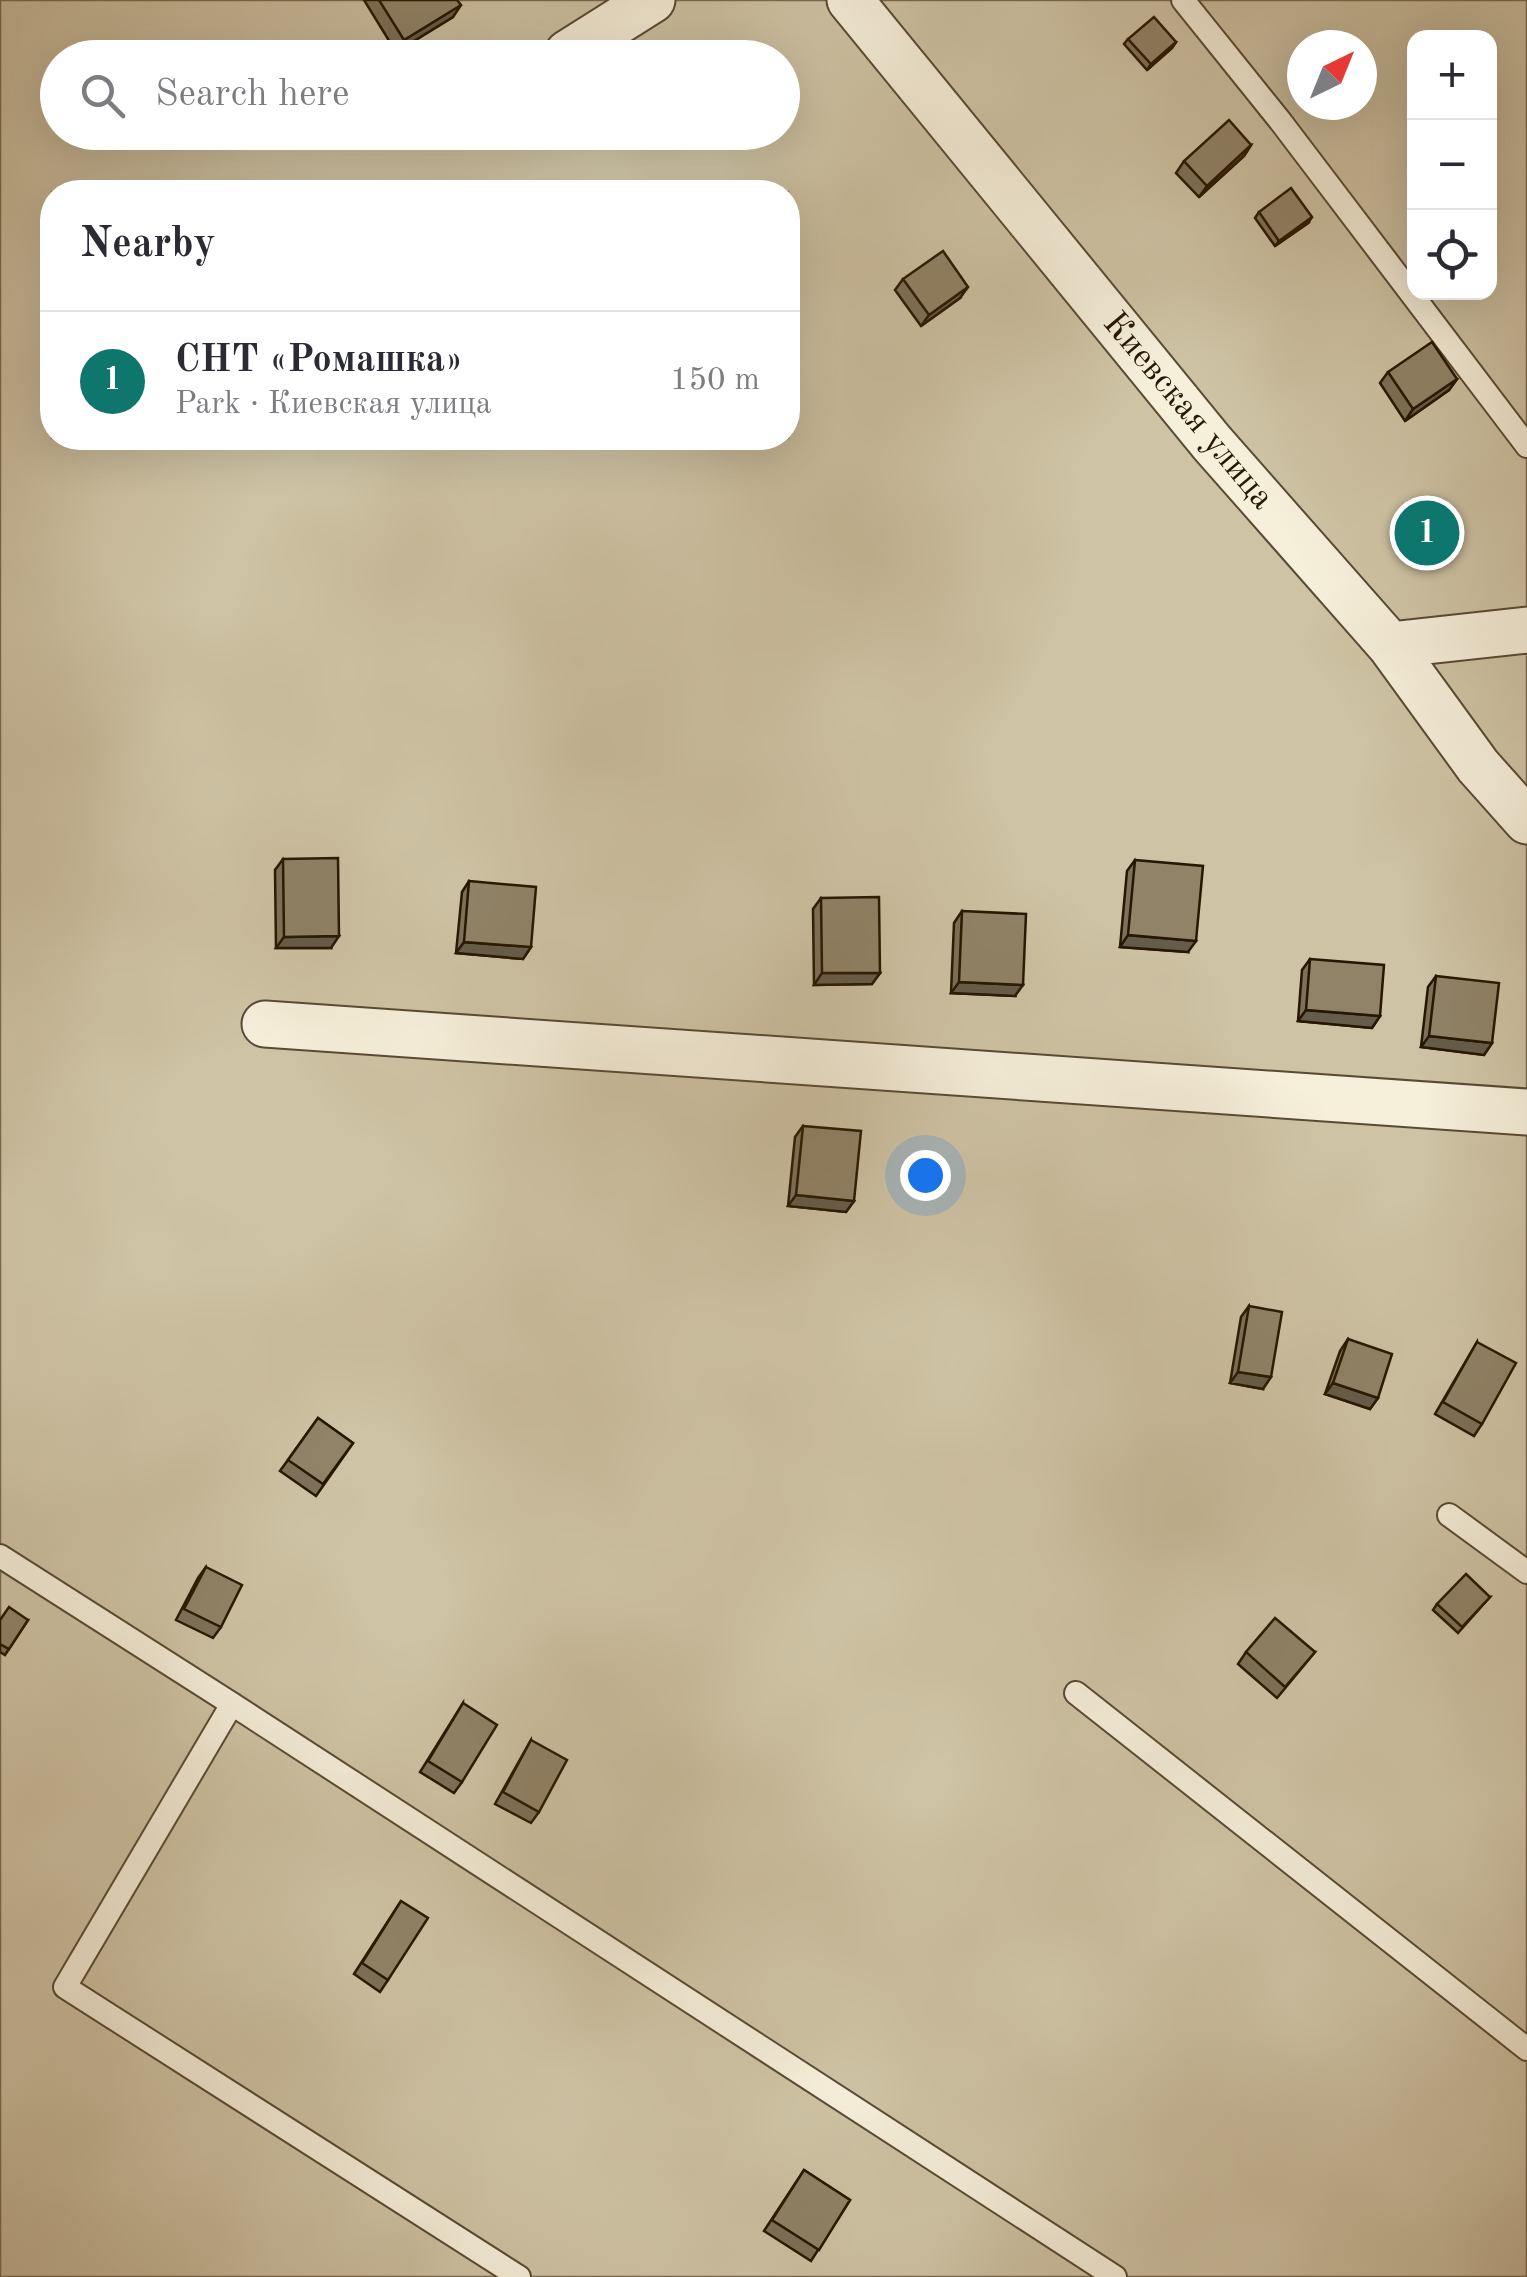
<!DOCTYPE html>
<meta charset="utf-8">
<style>
:root{--surface:#fff;--page:#f7f7f7;--text:#2b2b33;--muted:#7c7c81;--line:#e1e1e2;--accent:#0f766e}
body{margin:0;font-family:"Old Standard TT",serif;background:var(--page);color:var(--text)}
.controls{position:absolute;right:30px;top:30px;display:grid;overflow:hidden;border-radius:20px;box-shadow:0 10px 40px #0002}
.controls button{width:90px;height:90px;display:grid;place-items:center;padding:0;border:0;border-bottom:2px solid var(--line);background:var(--surface);color:var(--text);font:50px sans-serif}
.compass{position:absolute;left:1287px;top:30px;width:90px;height:90px;border-radius:50%;background:var(--surface);box-shadow:0 10px 40px #0002;rotate:43deg}
.you{position:absolute;left:925px;top:1175px;width:35px;height:35px;margin:-25px;border:8px solid #fff;border-radius:50%;background:#1a73e8;box-shadow:0 0 0 15px #1a73e833}
.badge{display:grid;place-items:center;width:65px;height:65px;border-radius:50%;background:var(--accent);color:#fff;font-size:32px;font-weight:700}
.pin{position:absolute;translate:-50% -50%;border:5px solid #fff;box-shadow:0 2px 10px #0006}
.list{margin:0;padding:0;list-style:none}
h2{display:flex;justify-content:space-between;align-items:center;height:130px;margin:0;padding:0 40px;font-size:42px}
h2 small{font-size:32px;font-weight:400;color:var(--muted)}
.list li{display:grid;grid-template-columns:65px 1fr auto;gap:30px;align-items:center;box-sizing:border-box;height:140px;padding:0 40px;border-top:2px solid var(--line)}
.list b{display:block;font-size:38px;white-space:nowrap}
.list p{margin:0;font-size:32px;white-space:nowrap;color:var(--muted)}
.list em{font-size:32px;font-style:normal;color:var(--muted)}
.icon{flex:none;width:55px;height:55px;fill:none;stroke:currentColor;stroke-width:2;stroke-linecap:round;stroke-linejoin:round}
.map{position:relative;flex:none;width:1527px;height:2277px;overflow:hidden}
.search{position:absolute;background:var(--surface);box-shadow:0 10px 40px #0002;left:40px;top:40px;width:760px;height:110px;display:flex;align-items:center;gap:25px;box-sizing:border-box;padding:0 35px;border-radius:55px;color:var(--muted);font-size:38px}
.panel{position:absolute;background:var(--surface);box-shadow:0 10px 40px #0002;left:40px;top:180px;width:760px;height:270px;border-radius:40px}
.map>svg:first-child{display:block}
.green{fill:#cec3a5;stroke:#7a6c54;stroke-width:2.5;fill-rule:evenodd}
.lines{fill:none;stroke-linecap:round;stroke-linejoin:round}
.service-casing{stroke:#594a33;stroke-width:26}
.minor-casing{stroke:#594a33;stroke-width:49}
.service{stroke:#f6efda;stroke-width:22}
.minor{stroke:#f6efda;stroke-width:45}
.wall{fill:#7c7159;stroke:#261602;stroke-width:2.5}
.shaded-wall{fill:#655c49;stroke:#261602;stroke-width:2.5}
.building{fill:#908368;stroke:#261602;stroke-width:2.5}
.labels{text-anchor:middle;dominant-baseline:central;stroke-width:9;stroke-linejoin:round;paint-order:stroke}
.street-label{font-size:35px;fill:#261602;stroke:#f6efda}
</style>
<div class="map">
<svg width="1527" height="2277" viewBox="0 0 1527 2277">
<rect width="100%" height="100%" fill="#f1e7c6"/>
<filter id="stains"><feTurbulence type="fractalNoise" baseFrequency=".002" numOctaves="4"/><feColorMatrix values="0 0 0 0 .2 0 0 0 0 .09 0 0 0 0 .02 0 0 0 .5 -.17"/></filter>
<radialGradient id="worn" r=".72"><stop offset=".6" stop-color="#630" stop-opacity="0"/><stop offset="1" stop-color="#630" stop-opacity=".3"/></radialGradient>
<path class="green" d="M0,0H1527V2277H0ZM1414,38H1490V292H1414ZM1302,45H1362V105H1302ZM58,58H782V132H58ZM52,192H788V438H52Z"/>
<g class="lines">
<defs>
<path id="service" d="M1183,0L1281,122L1527,446
M1449,1515L1527,1572
M0,1556L232,1704L1115,2277
M1076,1693L1527,2049
M232,1704L65,1987L519,2277"/>
<path id="minor" d="M850,0L1212,443L1390,645L1478,766L1527,821
M568,53L652,0
M1390,645L1527,630
M265,1024L1527,1112"/>
</defs>
<use href="#service" class="service-casing"/>
<use href="#minor" class="minor-casing"/>
<use href="#service" class="service"/>
<use href="#minor" class="minor"/>
</g>
<path class="wall" d="M364,0H457L453,17L396,52Z
M1128,39L1176,42L1172,48L1147,70L1124,44Z
M640,132H668L647,145Z
M1251,145L1244,156L1199,197L1176,173L1184,161Z
M1259,212L1308,223L1275,246L1255,218Z
M903,279L960,298L921,326L895,290Z
M1388,372L1457,379L1449,390L1405,421L1380,383Z
M283,859L331,948H276L275,870Z
M1135,860L1188,952L1120,947L1127,871Z
M469,881L531,947L523,959L456,953L462,892Z
M821,898L880,973L872,984L814,985L813,909Z
M962,911L1015,996L951,993L954,923Z
M1310,959L1380,1016L1372,1028L1298,1021L1302,970Z
M1436,976L1492,1043L1484,1055L1421,1047L1428,987Z
M803,1126L854,1201L846,1212L788,1206L795,1137Z
M1249,1306L1263,1389L1230,1383L1241,1317Z
M1348,1339L1378,1398L1370,1409L1325,1394L1340,1351Z
M1477,1342L1482,1424L1474,1436L1435,1414Z
M318,1418L353,1443L316,1496L280,1471Z
M206,1567L221,1627L213,1638L176,1620L198,1578Z
M1490,1597L1458,1633L1433,1610L1437,1604Z
M0,1620H28L5,1655L0,1652Z
M1246,1652H1315L1277,1698L1238,1664Z
M463,1703L462,1782L454,1793L420,1772Z
M531,1740L539,1812L531,1823L495,1804Z
M401,1901L388,1980L380,1992L354,1974Z
M804,2170L850,2200L811,2261L764,2231Z"/>
<path class="shaded-wall" d="M461,5L453,17L396,52L404,40Z
M1176,42L1172,48L1147,70L1151,64Z
M668,132L647,145L655,133Z
M1251,145L1244,156L1199,197L1207,186Z
M1312,217L1308,223L1275,246L1279,241Z
M968,287L960,298L921,326L929,315Z
M1457,379L1449,390L1405,421L1413,409Z
M1128,935L1196,941L1188,952L1120,947Z
M339,936L331,948H276L284,937Z
M464,942L531,947L523,959L456,953Z
M822,973H880L872,984L814,985Z
M959,982L1023,985L1015,996L951,993Z
M1306,1010L1380,1016L1372,1028L1298,1021Z
M1429,1036L1492,1043L1484,1055L1421,1047Z
M796,1195L854,1201L846,1212L788,1206Z
M1238,1372L1271,1377L1263,1389L1230,1383Z
M1333,1383L1378,1398L1370,1409L1325,1394Z"/>
<path class="building" d="M379,0H457L461,5L404,40Z
M1154,17L1176,42L1151,64L1128,39Z
M682,47L688,58H665Z
M1229,120L1251,145L1207,186L1184,161Z
M1291,188L1312,217L1279,241L1259,212Z
M943,251L968,287L929,315L903,279Z
M1432,342L1457,379L1413,409L1388,372Z
M338,858L339,936L284,937L283,859Z
M1135,860L1203,866L1196,941L1128,935Z
M469,881L536,887L531,947L464,942Z
M879,897L880,973H822L821,898Z
M962,911L1026,914L1023,985L959,982Z
M1310,959L1384,965L1380,1016L1306,1010Z
M1436,976L1499,983L1492,1043L1429,1036Z
M803,1126L861,1131L854,1201L796,1195Z
M1249,1306L1282,1312L1271,1377L1238,1372Z
M1348,1339L1392,1354L1378,1398L1333,1383Z
M1477,1342L1516,1363L1482,1424L1443,1402Z
M318,1418L353,1443L323,1484L288,1460Z
M206,1567L242,1585L221,1627L184,1609Z
M1466,1574L1490,1597L1462,1627L1437,1604Z
M9,1607L28,1620L9,1649L0,1644V1620Z
M1275,1618L1315,1652L1285,1687L1246,1652Z
M463,1703L497,1725L462,1782L428,1761Z
M531,1740L567,1760L539,1812L503,1792Z
M401,1901L428,1918L388,1980L362,1963Z
M804,2170L850,2200L819,2250L772,2220Z"/>
<g class="labels">
<g class="street-label">
<text transform="translate(1188 411) rotate(50)">Киевская улица</text>
</g>
</g>
<rect width="100%" height="100%" filter="url(#stains)"/>
<rect width="100%" height="100%" fill="url(#worn)"/>
</svg>
<div class="controls">
<button>+</button>
<button>−</button>
<button><svg class="icon" aria-label="locate" viewBox="0 0 24 24"><circle cx="12" cy="12" r="6"/><path d="M12 2v4M12 18v4M2 12h4M18 12h4"/></svg></button>
</div>
<svg class="compass" viewBox="-18 -18 36 36"><path d="M0-13l5 13h-10z" fill="#e53935"/><path d="M0 13l5-13h-10z" fill="#7c7c81"/></svg>
<div class="you"></div>
<div class="pin badge" style="left:1427px;top:533px">1</div>
<div class="search"><svg class="icon" aria-label="search" viewBox="0 0 24 24"><circle cx="10" cy="10" r="6"/><path d="M15 15l6 6"/></svg>Search here</div>
<section class="panel">
<h2>Nearby<small></small></h2>
<ul class="list">
<li><span class="badge">1</span><div><b>СНТ «Ромашка»</b><p>Park · Киевская улица</p></div><em>150 m</em></li>
</ul>
</section>
</div>
